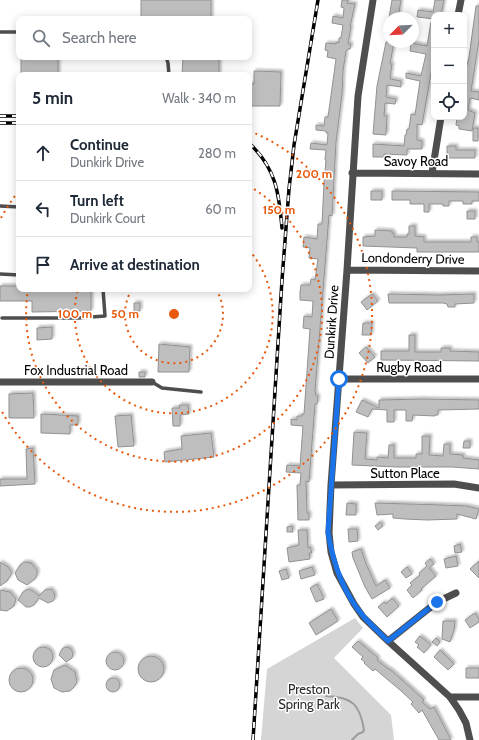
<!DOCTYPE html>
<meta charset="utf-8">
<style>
:root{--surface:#fff;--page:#f6f6f7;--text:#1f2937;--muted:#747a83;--line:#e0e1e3}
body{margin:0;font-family:Cabin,sans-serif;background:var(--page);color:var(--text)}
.controls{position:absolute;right:12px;top:12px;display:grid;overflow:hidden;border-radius:8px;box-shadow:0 2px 10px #0003}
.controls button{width:36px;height:36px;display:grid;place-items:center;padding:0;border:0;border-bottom:1px solid var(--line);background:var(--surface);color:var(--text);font:20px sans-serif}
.compass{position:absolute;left:383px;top:12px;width:36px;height:36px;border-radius:50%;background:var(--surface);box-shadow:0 2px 10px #0003;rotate:246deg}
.stop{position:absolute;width:12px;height:12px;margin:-9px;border:3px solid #1a73e8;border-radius:50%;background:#fff}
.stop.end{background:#1a73e8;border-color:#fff;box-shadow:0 1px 4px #0008}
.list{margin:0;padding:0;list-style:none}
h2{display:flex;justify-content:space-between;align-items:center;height:52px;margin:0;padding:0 16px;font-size:17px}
h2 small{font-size:13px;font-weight:400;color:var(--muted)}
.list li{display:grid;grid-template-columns:26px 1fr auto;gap:12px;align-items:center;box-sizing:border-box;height:56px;padding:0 16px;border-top:1px solid var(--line)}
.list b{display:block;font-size:15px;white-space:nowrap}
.list p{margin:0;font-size:13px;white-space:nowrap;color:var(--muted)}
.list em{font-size:13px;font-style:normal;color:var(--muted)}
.icon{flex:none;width:22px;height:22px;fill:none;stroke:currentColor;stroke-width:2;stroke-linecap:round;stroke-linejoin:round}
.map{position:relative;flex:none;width:479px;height:740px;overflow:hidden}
.search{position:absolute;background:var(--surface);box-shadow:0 2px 10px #0003;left:16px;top:16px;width:236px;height:44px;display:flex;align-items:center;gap:10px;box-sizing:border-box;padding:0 14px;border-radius:8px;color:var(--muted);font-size:15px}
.panel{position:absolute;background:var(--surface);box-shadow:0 2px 10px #0003;left:16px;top:72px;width:236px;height:220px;border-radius:8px}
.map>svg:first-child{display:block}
.green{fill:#d5d5d5}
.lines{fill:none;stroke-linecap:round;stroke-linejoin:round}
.stream{stroke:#9c9c9c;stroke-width:2}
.building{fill:#bebebe;stroke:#929292;filter:url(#shadow)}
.service{stroke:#4e4e4e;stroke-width:3.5}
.minor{stroke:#4e4e4e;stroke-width:7}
.rail-casing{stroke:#000;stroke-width:3.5}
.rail{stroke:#fff;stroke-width:2;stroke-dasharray:6;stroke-linecap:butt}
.route{stroke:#1a73e8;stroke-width:5}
.ring{fill:none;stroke:#e8590c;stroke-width:2;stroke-dasharray:2 4}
.labels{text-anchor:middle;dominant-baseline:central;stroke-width:3;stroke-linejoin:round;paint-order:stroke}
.street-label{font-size:13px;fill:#000;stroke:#fff}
.park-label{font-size:13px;fill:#2c2c2c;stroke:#fff}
.centre{fill:#e8590c;stroke:#fff;stroke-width:2}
.ring-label{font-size:12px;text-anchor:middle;font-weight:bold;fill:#e8590c;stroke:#fff;stroke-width:3;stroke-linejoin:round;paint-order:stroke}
</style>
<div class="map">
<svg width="479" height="740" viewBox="0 0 479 740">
<defs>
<filter id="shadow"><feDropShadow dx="2" dy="-2" stdDeviation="1" flood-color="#0004"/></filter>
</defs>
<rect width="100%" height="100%" fill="#fff"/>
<path class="green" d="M355,618L363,628L334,658L391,715L394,740H261L267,669Z"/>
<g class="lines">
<path class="stream" d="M326,696C352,697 360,704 364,730L363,732L358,734L352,740"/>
</g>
<path class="building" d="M141,0H211V19H141Z
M342,0H348L347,3L355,4L350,27H351L348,44H351L350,49H348L346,51L343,71L342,94L336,142L332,216L329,215L315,391L316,396H318L317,404H315L309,482L306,481L307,513H309V520H298L297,485H300L301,473L286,472L287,465L300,466L303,426L291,425V419L297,420V416H302V414H304L310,329L303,328L304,316L312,317L313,301L300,300V292L301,285H310L311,279L315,280L318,259L309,258L310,248L303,247L304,237L317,239L318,224H322L324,183L326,160H325L326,150L310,149L311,143L327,145L328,133H326V131L316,130V125L324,126L325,117H328L336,59L327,57L328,51L325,50L326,43L336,44V42L339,43V38H341L343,25L332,23L333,16L343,18L344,8L341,7Z
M392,0H401L398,18H389Z
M435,0H444L441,15H434V19L417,17L418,10L433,12Z
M476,6H479V40L471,91L479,92V100L470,98L468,110L475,113L472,131L459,129V126L456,125L457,117H464V77L469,57Z
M431,22H434V56L422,125L417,124V140L422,141V149H407V155L384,154V157H373V144L404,146L405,135H406L407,129H409L411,114L415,115L420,81L406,78V73L421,76L426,54L410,51L411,43L427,46Z
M386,42H394L390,64H392L390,79L401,81V87L387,85L386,97L396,99L395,104L385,103L384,116H387L386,135L373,134L377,86Z
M21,57H58V75H21Z
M183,57H219V75H182Z
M254,71L281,72L280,106H249V84H254Z
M473,128H478V141H473Z
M447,146H456V150H475V158H447Z
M371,191H382V200H371Z
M392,191L479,192V201H472V204H463V201H449V206H443V204H429V212H424V204H410V200H392Z
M467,211H475V219H467Z
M409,226H415V236L424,237V242H471V237H477V242H479V252H417V248L363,246V237L375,236V230L392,231V233H394V237H407V234H409Z
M0,286H19V289H23V290H91V311L32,312V301H0Z
M372,294L378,301L367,310L361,302Z
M388,294L438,295L474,294V303L455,304V307H448L447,304L443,303H389Z
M134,303H140V311H134Z
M363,323H372L371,335H362Z
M52,327V339L37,340V328Z
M409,335H415V352H441V348H450V351L479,352V361L381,360V351H409Z
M159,344L190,347L189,372H158Z
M366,347L375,357L368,363L359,353Z
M139,372H145V377H139Z
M33,393L34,418H9V394Z
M422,399L479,400V409L438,410V415H435V416L413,415L412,421H406V410H394V422H387V410L372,409L368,417L356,412L362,400L379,408V400Z
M179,405H188L189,414L180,415V426H173L172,408H180Z
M41,414L78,416V425H70V434L41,433Z
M131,415L134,446L118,447L115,416Z
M354,432L367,433L365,459L377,460V457L388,458L389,445H394V458H416V454H422V436H430L429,455L443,456L444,444H450V454L463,455V458L479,460V469L452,467H397L352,465Z
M211,433L214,457L165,462L164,452L182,449L181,436Z
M464,441H470V448H463Z
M33,448L35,484L0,486V479H27L26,449Z
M347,503L356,504V515H346Z
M375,503L442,505L466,506L479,509L476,519L457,514V519L427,520L405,519L393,518V514L377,515Z
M380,522L383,526L378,530L375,526Z
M292,526L293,532H287V527Z
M348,529H357L358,541L349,542Z
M298,530H307L308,548L310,547L312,553H309L310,559L289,562L287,548L299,545Z
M460,544L462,552L455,553L454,546Z
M361,549L366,564L376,586L385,580L390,588L372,599L365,587L353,558L352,552Z
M456,556L458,566L446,568L444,559Z
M430,559L434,564L429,568L436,576L421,589L422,590L413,598L407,590L412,585L410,583L420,575L419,573L427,566L425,563Z
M479,561V578L470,569Z
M0,562L8,567L12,573L7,581L0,586Z
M24,562L31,563L37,570V575L35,579L27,585L18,580L15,573L20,565Z
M312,567L315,575L301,579L299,571Z
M407,567L412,574L406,578L401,572Z
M286,569L289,578L282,580L279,571Z
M317,584L324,599L316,602L310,588Z
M28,589L33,591L39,596L45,590L51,589L54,593L55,598L53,601L48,603L39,598L34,605L30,607H26L18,600L23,592Z
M0,590L10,592L16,599L14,606L7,611L0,610Z
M392,598L399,606L387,617L378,607L384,602L386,604Z
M331,609L338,621L316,635L309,623Z
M475,613L479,619V622L470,628L465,620Z
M443,621H455L454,630L450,642L442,639Z
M420,636L431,645L424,653L417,647L419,645L415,642Z
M436,638L440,642L437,646L432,642Z
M358,641L378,658L377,660L387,668L392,671L413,690L424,700L422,702L430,709L434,707L451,740H439L422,710L419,713L411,704L413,702L400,690L375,669L373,671L364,663L365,662L361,659L363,657L352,647Z
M65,647L70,648L73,653L72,658L66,662L59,655L62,649Z
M33 657a10 10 0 1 1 20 0a10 10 0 1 1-20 0Z
M440,650L454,664L448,670L434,657Z
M106 661a9 9 0 1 1 18 0a9 9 0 1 1-18 0Z
M138 669a13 13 0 1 1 26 0a13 13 0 1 1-26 0Z
M65,665L75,672L77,682L74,687L70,691L62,692L54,688L51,679L54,670Z
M9 680a12 12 0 1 1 24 0a12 12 0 1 1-24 0Z
M466,668H479V678H466Z
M106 685a7 7 0 1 1 14 0a7 7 0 1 1-14 0Z"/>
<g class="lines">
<path class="service" d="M0,32H19
M166,57L168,63L169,75
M0,206L19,207
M0,274L19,275
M2,318H78L105,316L103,289
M152,382L162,388L201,392"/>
<path class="minor" d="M373,0L358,96L347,270L331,485L329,533L331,552L337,573L354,604L363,617L388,641L450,697L459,710L466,723L470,740
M458,15L461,0
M352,173L479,174
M432,173L441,117
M347,270L479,271
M339,379H479
M0,382H152
M331,485L454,484L479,488
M388,641L437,602L456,593
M450,697H479"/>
<defs>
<path id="rail" d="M0,116H19
M0,123H19
M249,143C276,168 279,193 282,228
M253,740L282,280L289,189L294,145L318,0"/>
</defs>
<use href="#rail" class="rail-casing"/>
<use href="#rail" class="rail"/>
</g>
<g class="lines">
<path class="route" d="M339,379L328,532C333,564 343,593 364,617C372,626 380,633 388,641L437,602"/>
</g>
<g class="ring">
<path d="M216 289A49 49 0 1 1 132 289"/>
<path d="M249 250A99 99 0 1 1 78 289"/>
<path d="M249 186A148 148 0 1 1 28 290"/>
<path d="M1 218A198 198 0 0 1 18 192M250 131A198 198 0 1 1 1 410"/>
</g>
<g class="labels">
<g class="street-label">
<text x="416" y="161">Savoy Road</text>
<text transform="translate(413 258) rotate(1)">Londonderry Drive</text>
<text transform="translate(331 322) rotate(-86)">Dunkirk Drive</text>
<text x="409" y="367">Rugby Road</text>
<text x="76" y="370">Fox Industrial Road</text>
<text x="405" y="473">Sutton Place</text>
</g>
<g class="park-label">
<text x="309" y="689">Preston<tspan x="309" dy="15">Spring Park</tspan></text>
</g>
</g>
<circle cx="174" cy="314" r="6" class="centre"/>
<g class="ring-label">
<text x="314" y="178">200 m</text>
<text x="279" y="214">150 m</text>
<text x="75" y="318">100 m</text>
<text x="125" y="318">50 m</text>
</g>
</svg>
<div class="controls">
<button>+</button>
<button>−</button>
<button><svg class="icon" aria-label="locate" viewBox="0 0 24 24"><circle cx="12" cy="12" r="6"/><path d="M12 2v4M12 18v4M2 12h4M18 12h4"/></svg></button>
</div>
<svg class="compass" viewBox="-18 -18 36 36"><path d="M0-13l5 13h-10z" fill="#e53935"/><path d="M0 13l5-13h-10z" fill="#747a83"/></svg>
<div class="stop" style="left:339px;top:379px"></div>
<div class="stop end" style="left:437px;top:602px"></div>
<div class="search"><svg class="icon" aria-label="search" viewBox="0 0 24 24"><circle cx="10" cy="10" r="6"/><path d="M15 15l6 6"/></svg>Search here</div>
<section class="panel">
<h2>5 min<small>Walk · 340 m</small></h2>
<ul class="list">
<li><svg class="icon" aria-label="ahead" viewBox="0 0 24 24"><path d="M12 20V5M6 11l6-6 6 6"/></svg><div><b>Continue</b><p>Dunkirk Drive</p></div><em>280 m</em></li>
<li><svg class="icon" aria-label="left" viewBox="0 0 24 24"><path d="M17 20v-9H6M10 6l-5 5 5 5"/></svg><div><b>Turn left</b><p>Dunkirk Court</p></div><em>60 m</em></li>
<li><svg class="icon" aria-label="arrive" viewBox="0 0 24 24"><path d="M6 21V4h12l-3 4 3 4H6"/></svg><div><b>Arrive at destination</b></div></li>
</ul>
</section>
</div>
